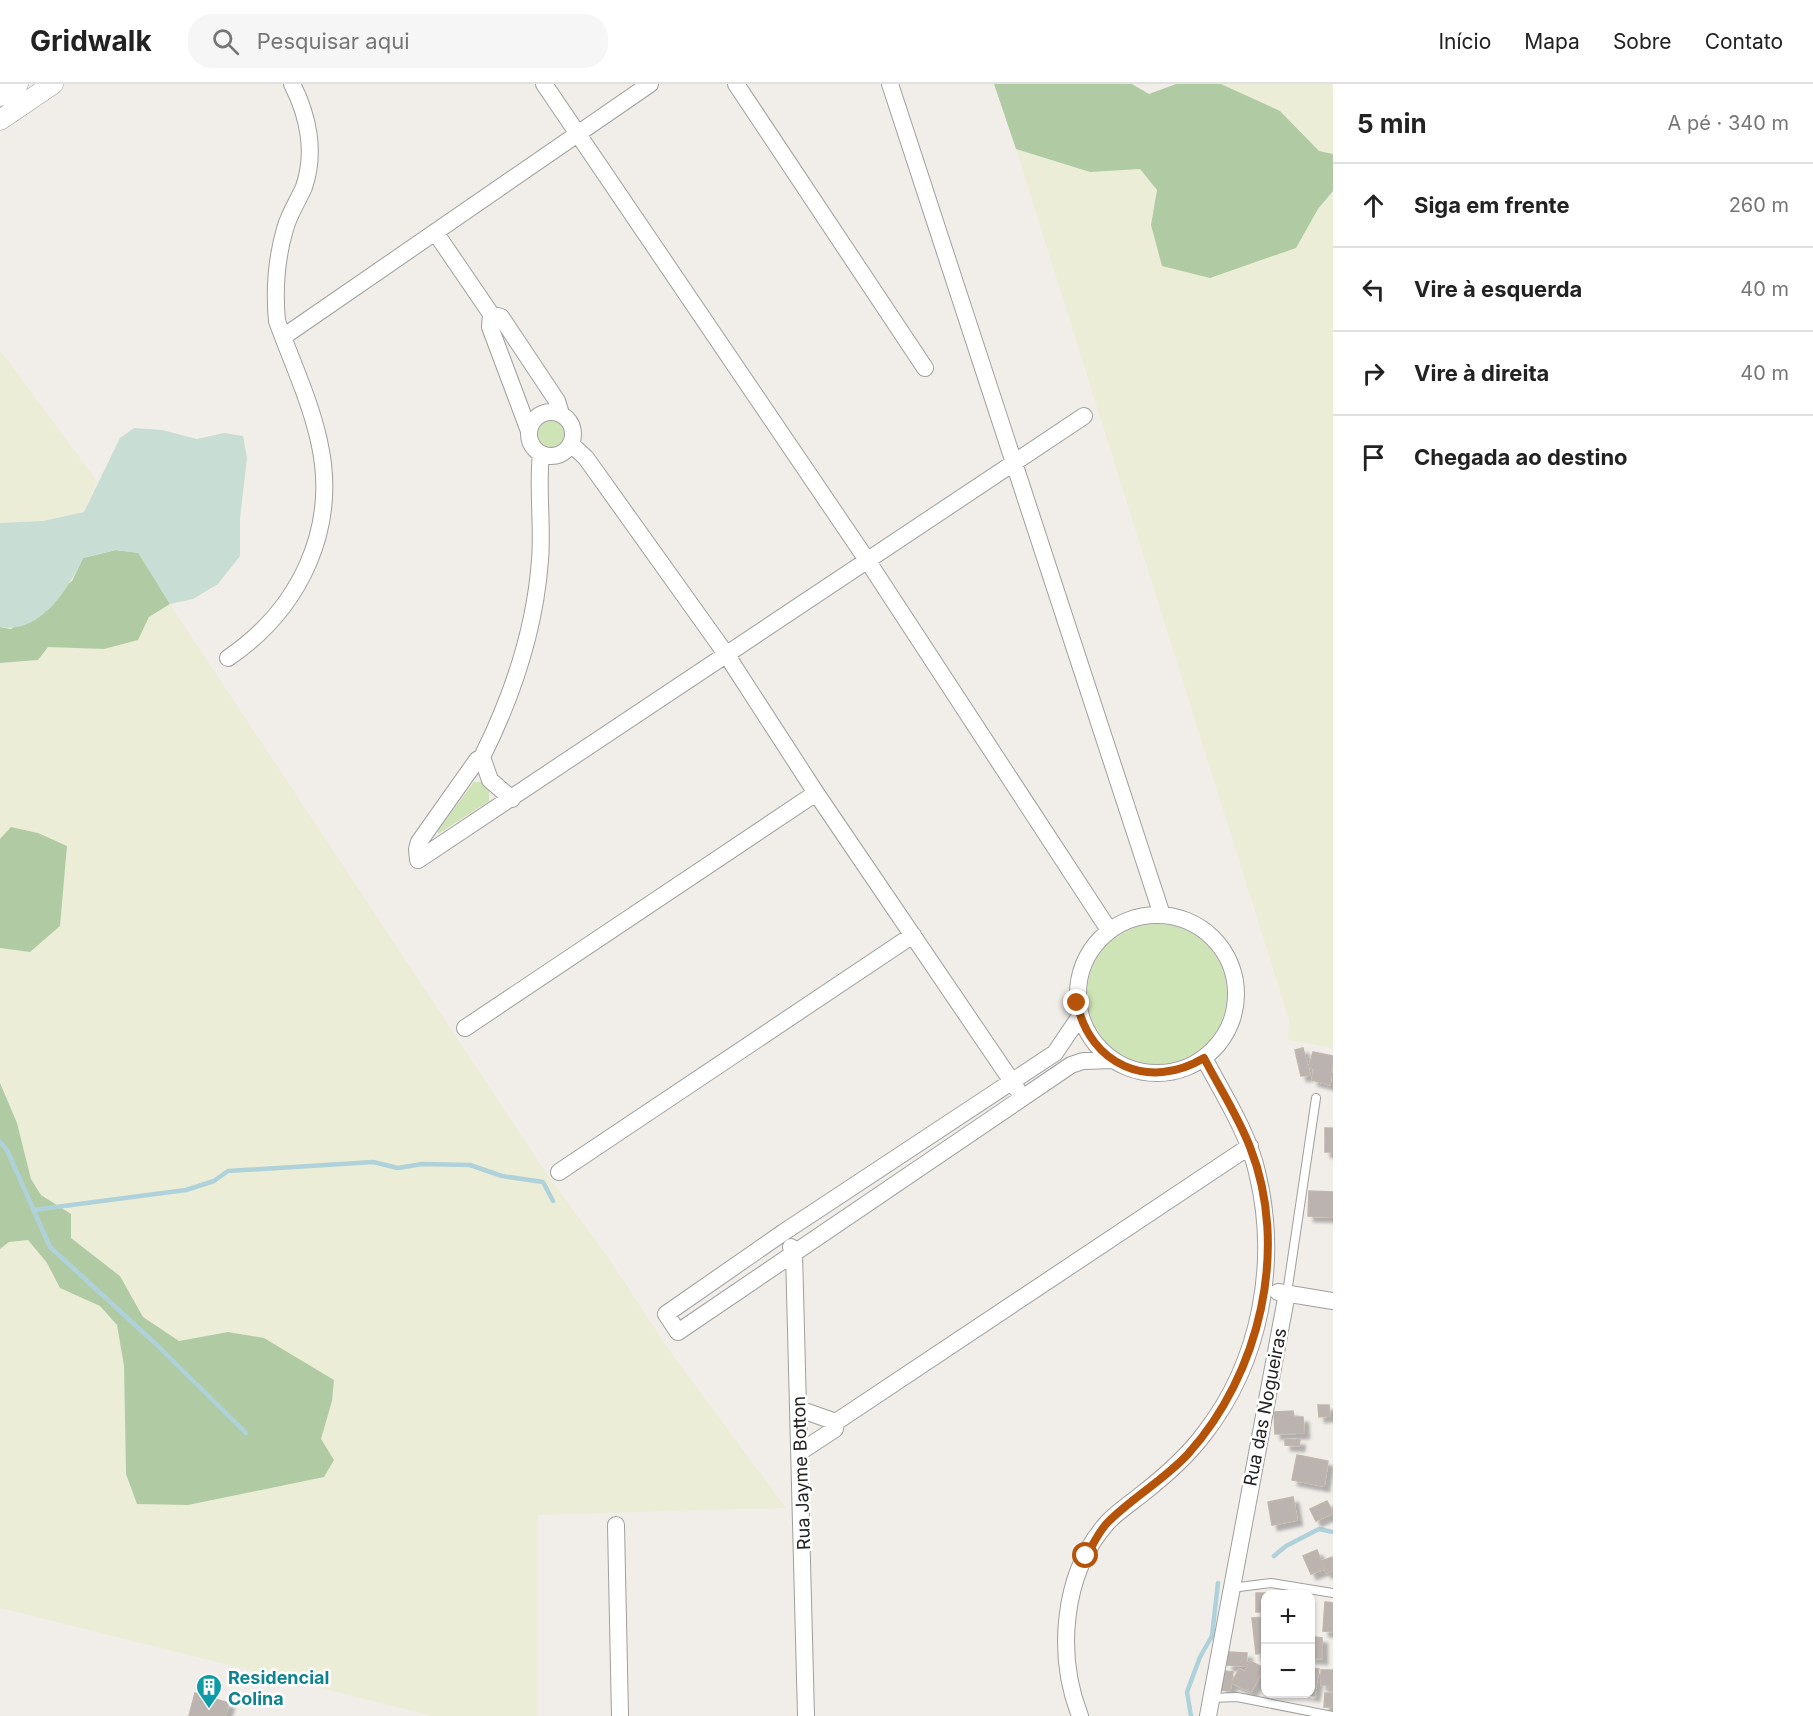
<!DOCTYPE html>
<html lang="pt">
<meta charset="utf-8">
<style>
:root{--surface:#fff;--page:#f6f6f6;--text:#222;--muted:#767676;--line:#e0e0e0}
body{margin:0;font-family:Inter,sans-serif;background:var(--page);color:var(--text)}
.controls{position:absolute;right:18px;bottom:18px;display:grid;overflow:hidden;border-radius:12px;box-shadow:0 2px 4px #0004}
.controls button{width:54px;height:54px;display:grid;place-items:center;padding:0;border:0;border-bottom:2px solid var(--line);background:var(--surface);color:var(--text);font:30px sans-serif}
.stop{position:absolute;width:18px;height:18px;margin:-14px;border:4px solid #b45309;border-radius:50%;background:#fff}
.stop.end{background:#b45309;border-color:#fff;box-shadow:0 2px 6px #0008}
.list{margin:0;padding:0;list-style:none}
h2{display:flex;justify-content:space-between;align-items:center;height:78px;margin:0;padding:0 24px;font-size:26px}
h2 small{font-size:20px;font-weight:400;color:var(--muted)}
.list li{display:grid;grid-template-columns:39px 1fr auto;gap:18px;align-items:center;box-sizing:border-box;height:84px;padding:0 24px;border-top:2px solid var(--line)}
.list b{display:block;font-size:22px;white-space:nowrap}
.list em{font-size:20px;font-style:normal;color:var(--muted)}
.icon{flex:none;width:33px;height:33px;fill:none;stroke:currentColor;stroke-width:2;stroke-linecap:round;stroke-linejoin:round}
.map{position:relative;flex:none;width:1333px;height:1632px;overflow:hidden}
header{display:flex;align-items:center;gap:36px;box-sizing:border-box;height:84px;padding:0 30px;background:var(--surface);border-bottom:2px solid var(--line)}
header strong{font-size:28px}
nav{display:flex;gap:33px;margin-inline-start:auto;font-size:21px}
.search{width:420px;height:54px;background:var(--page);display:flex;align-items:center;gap:15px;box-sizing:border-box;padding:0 21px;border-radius:24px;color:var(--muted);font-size:22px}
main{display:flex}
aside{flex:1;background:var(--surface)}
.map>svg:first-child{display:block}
.farmland{fill:#ecedd7}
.grass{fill:#cfe4b6}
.forest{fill:#b0cba3}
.wetland{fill:#c8ddd3}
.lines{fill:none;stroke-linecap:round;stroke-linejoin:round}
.stream{stroke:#afd1d9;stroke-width:4.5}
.building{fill:#bab3af;stroke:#c1b5ad;stroke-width:1.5;filter:url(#shadow)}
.service-casing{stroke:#9f9f9f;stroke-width:10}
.minor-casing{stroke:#9f9f9f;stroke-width:18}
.tertiary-casing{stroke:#9f9f9f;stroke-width:21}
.service{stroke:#fff;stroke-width:8}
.minor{stroke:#fff;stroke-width:16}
.tertiary{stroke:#fff;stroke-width:20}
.route{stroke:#b45309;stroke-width:8}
.labels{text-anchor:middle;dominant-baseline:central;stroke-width:5;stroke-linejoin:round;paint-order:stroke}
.street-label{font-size:18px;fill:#222;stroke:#fff}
.culture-label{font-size:18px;font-weight:bold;fill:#0d838f;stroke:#fff;text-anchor:start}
</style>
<header>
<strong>Gridwalk</strong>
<div class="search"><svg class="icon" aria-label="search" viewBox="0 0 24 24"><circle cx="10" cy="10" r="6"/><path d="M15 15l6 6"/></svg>Pesquisar aqui</div>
<nav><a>Início</a><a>Mapa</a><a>Sobre</a><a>Contato</a></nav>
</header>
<main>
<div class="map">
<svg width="1333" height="1632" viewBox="0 0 1333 1632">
<defs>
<filter id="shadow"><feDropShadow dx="5.5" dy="5.5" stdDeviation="1.5" flood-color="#0004"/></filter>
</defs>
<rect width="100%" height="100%" fill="#f1eee9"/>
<path class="farmland" d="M1221,0H1333V70L1319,67L1280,27Z
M1016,65L1090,88L1140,85L1157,106L1151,141L1210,194L1296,164L1318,125L1333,107V964L1288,956L1289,936Z
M0,266L97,397L84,428L43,437L0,439Z
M170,520L549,1093L608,1173L667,1263L786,1424L538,1431V1632H433L0,1524V1165L9,1158L28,1156L47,1179L60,1204L100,1222L117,1241L124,1282L126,1390L188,1421L255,1405L321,1355L332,1317L334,1296L305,1279L228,1248L179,1257L143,1233L120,1192L71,1154V1130L41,1111L31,1095L17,1039L0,999V864L30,868L60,842L67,762L11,743L0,755V579L38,576L48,563L149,533Z"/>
<path class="grass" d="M538 350a13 13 0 1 1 26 0a13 13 0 1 1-26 0Z
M474,698H483L489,704V717L438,750V746Z
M1087 910a70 70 0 1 1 140 0a70 70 0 1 1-140 0Z"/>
<path class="forest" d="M994,0H1132L1149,10L1176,0H1221L1280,27L1319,67L1333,70V107L1318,125L1296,164L1210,194L1162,182L1151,141L1157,106L1140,85L1090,88L1016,65Z
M116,466L139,469L170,520L149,533L138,556L104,565L48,563L38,576L0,579V543L11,545L72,497L83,474Z
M11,743L38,749L67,762L60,842L30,868L0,864V755Z
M0,999L17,1039L31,1095L41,1111L71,1130V1154L120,1192L143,1233L179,1257L228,1248L264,1254L334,1296L332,1317L321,1355L334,1376L324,1393L188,1421L137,1420L126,1390L124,1282L117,1241L100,1222L60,1204L47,1179L28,1156L9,1158L0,1165Z"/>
<path class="wetland" d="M134,344L162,346L197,355L224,349L243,352L247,374L240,434V472L218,500L193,515L170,520L138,469L116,466L83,474C68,505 41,550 0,543V439L43,437L84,428L120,354Z"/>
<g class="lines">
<path class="stream" d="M0,1058L7,1066L50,1163L157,1261L246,1349
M33,1126L186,1106L214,1097L228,1087L373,1078L398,1084L422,1080L470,1081L502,1092L543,1098L553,1117
M1274,1472L1286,1462L1319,1445L1333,1448
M1191,1632L1187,1608L1200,1573L1212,1552L1218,1499"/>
</g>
<path class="building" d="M1303,964L1310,991L1301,992L1295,966Z
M1313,968L1333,972L1330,1001L1312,996L1314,985L1309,983Z
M1325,1044H1333V1068H1325Z
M1309,1107L1333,1108V1133L1308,1132Z
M1318,1321H1329L1330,1332L1319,1333Z
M1293,1327L1294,1333H1303L1304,1349L1275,1350L1274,1328Z
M1285,1355L1300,1356L1299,1362L1285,1361Z
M1297,1371L1328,1377L1324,1402L1292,1396Z
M1293,1413L1297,1436L1272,1441L1268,1418Z
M1327,1417L1333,1429L1316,1437L1310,1425Z
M1317,1466L1324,1485L1311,1490L1303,1472Z
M1332,1473L1333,1486L1326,1489L1322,1477Z
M1256,1509H1274L1266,1510V1528H1256Z
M1325,1518L1333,1519V1548L1323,1547Z
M1266,1533V1569L1256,1570L1252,1534Z
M1315,1553L1322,1554V1575L1310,1574V1558H1315Z
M1228,1568L1247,1569L1246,1582L1227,1581Z
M1250,1577L1264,1584L1251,1608L1232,1599L1239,1585L1245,1588Z
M1310,1584L1319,1585L1314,1612L1302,1610H1310Z
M1321,1586H1333V1607H1329V1601H1321Z
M1224,1587L1233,1588L1230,1607L1221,1606Z
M195,1609L229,1619L225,1632H189Z
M1325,1609H1333V1623H1324Z"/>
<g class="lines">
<defs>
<path id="service" d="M1287,1209L1316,1014
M1231,1504L1271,1499L1333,1509
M1211,1614L1237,1613L1333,1632"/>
<path id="minor" d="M544,0L867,476L1109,846
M736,0L925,284
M890,0L1162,831
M435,148L491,230L490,243L529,347
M491,230L501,233L557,317L561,330
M283,253L650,0
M529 350a22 22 0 1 1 44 0a22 22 0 1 1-44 0Z
M571,360L586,374L726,570L816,709L1017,1005
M541,370C537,405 543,441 540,476C535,545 513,611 482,673L477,676L419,758L417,765L418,776L1084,332
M228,574C300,525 339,444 319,357C310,316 291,276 277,237C274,205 276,176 285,145C289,130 298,117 304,103C316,68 308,31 292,0
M482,673L490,696L512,715
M1078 910a79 79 0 1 1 158 0a79 79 0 1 1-158 0Z
M1080,932L1055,969L784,1148L666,1230L678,1248L1071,981L1083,977L1113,976
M465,944L816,709
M559,1088L913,851
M791,1163L794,1169L806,1632
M1278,1208L1333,1217
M799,1325L836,1338
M800,1368L835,1345L836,1338L1250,1062
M616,1441L620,1632
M1080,1632C1056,1571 1062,1490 1107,1439C1117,1428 1131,1419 1142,1410C1165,1392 1186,1374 1204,1350C1261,1277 1279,1178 1257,1088C1248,1048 1223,1010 1204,974
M1208,1632L1287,1209"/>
<path id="tertiary" d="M0,12L18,0
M0,36L53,0"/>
</defs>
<use href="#service" class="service-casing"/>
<use href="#minor" class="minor-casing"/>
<use href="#tertiary" class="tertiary-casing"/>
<use href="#service" class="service"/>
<use href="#minor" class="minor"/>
<use href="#tertiary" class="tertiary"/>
</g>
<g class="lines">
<path class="route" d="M1077,919C1090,981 1149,1007 1204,974C1219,1003 1238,1032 1250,1063C1290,1164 1260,1290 1188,1370C1164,1396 1133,1413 1108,1438C1099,1447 1093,1461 1086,1472"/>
</g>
<defs>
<symbol id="building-pin" viewBox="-11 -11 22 30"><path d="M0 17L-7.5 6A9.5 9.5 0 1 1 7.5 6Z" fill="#0f9aa8" stroke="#fff"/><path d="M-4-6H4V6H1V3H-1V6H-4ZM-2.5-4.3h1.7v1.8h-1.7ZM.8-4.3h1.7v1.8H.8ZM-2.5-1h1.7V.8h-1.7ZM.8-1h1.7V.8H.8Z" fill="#fff"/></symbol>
</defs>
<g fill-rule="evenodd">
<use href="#building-pin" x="194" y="1588" width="30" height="40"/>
</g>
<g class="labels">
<g class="street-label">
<text transform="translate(1265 1323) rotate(-79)">Rua das Nogueiras</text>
<text transform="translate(801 1389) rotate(-92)">Rua Jayme Botton</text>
</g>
<g class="culture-label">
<text x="228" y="1593">Residencial<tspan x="228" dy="21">Colina</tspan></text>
</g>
</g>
</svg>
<div class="controls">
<button>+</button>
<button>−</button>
</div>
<div class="stop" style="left:1086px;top:1472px"></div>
<div class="stop end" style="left:1077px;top:919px"></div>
</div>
<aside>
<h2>5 min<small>A pé · 340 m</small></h2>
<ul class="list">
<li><svg class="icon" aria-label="ahead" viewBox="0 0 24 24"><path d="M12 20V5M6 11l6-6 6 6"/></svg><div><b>Siga em frente</b></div><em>260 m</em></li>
<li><svg class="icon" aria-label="left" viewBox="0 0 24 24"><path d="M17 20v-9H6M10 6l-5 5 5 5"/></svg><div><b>Vire à esquerda</b></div><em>40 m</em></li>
<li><svg class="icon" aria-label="right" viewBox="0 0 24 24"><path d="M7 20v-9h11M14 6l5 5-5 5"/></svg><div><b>Vire à direita</b></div><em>40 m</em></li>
<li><svg class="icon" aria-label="arrive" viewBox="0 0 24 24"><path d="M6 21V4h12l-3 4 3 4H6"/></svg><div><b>Chegada ao destino</b></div></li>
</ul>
</aside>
</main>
